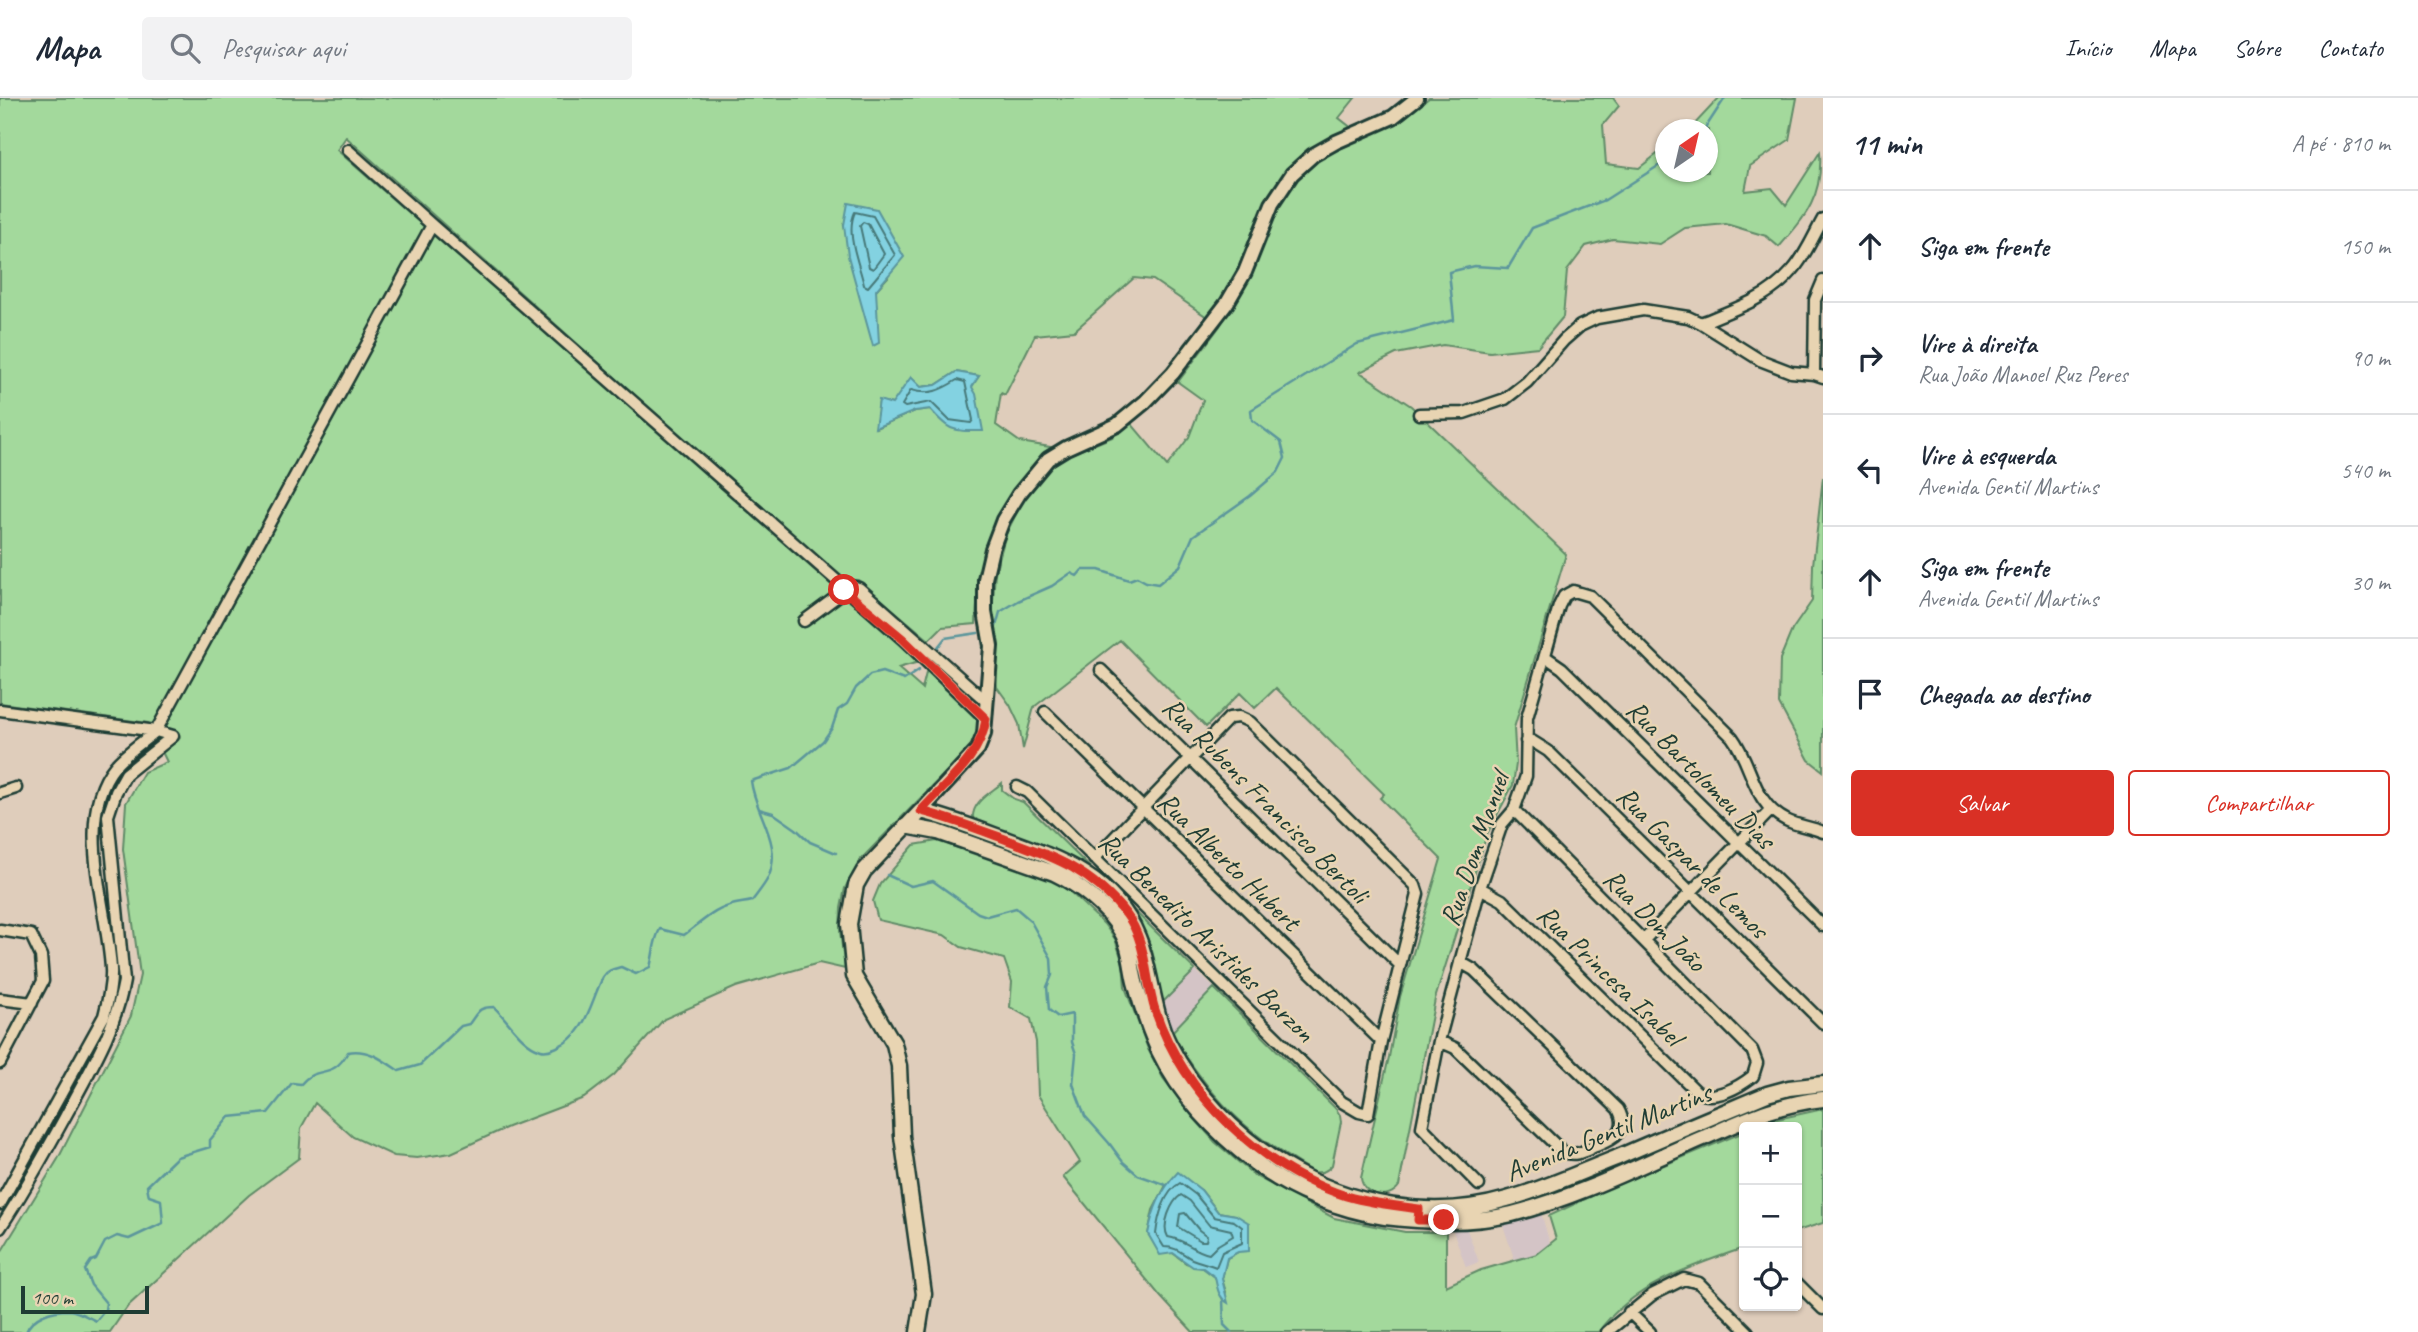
<!DOCTYPE html>
<html lang="pt">
<meta charset="utf-8">
<style>
:root{--surface:#fff;--page:#f2f2f3;--text:#1f2937;--muted:#747a83;--line:#e0e1e3;--accent:#d93025}
body{margin:0;font-family:Caveat,sans-serif;background:var(--page);color:var(--text)}
.controls{position:absolute;right:21px;bottom:21px;display:grid;overflow:hidden;border-radius:7px;box-shadow:0 2px 5px #0004}
.controls button{width:63px;height:63px;display:grid;place-items:center;padding:0;border:0;border-bottom:2px solid var(--line);background:var(--surface);color:var(--text);font:35px sans-serif}
.compass{position:absolute;left:1655px;top:21px;width:63px;height:63px;border-radius:50%;background:var(--surface);box-shadow:0 2px 5px #0004;rotate:34deg}
.scale{position:absolute;left:21px;bottom:18px;width:128px;box-sizing:border-box;padding-left:7px;border:4px solid #1f3d34;border-top:0;font-size:19px;line-height:24px;white-space:nowrap;color:#1f3d34;-webkit-text-stroke:5px #e8d4b2;paint-order:stroke}
.stop{position:absolute;width:21px;height:21px;margin:-16px;border:5px solid #d93025;border-radius:50%;background:#fff}
.stop.end{background:#d93025;border-color:#fff;box-shadow:0 2px 7px #0008}
.list{margin:0;padding:0;list-style:none}
h2{display:flex;justify-content:space-between;align-items:center;height:91px;margin:0;padding:0 28px;font-size:30px}
h2 small{font-size:23px;font-weight:400;color:var(--muted)}
.list li{display:grid;grid-template-columns:46px 1fr auto;gap:21px;align-items:center;box-sizing:border-box;height:112px;padding:0 28px;border-top:2px solid var(--line)}
.list b{display:block;font-size:26px;white-space:nowrap}
.list p{margin:0;font-size:23px;white-space:nowrap;color:var(--muted)}
.list em{font-size:23px;font-style:normal;color:var(--muted)}
.actions{display:flex;gap:14px;padding:21px 28px}
.actions a{flex:1;padding:16px 0;border:2px solid var(--accent);border-radius:7px;text-align:center;font-size:24px;color:var(--accent)}
.actions .main{background:var(--accent);color:#fff}
.icon{flex:none;width:38px;height:38px;fill:none;stroke:currentColor;stroke-width:2;stroke-linecap:round;stroke-linejoin:round}
.map{position:relative;flex:none;width:1823px;height:1234px;overflow:hidden}
header{display:flex;align-items:center;gap:42px;box-sizing:border-box;height:98px;padding:0 35px;background:var(--surface);border-bottom:2px solid var(--line)}
header strong{font-size:33px}
nav{display:flex;gap:38px;margin-inline-start:auto;font-size:24px}
.search{width:490px;height:63px;background:var(--page);display:flex;align-items:center;gap:18px;box-sizing:border-box;padding:0 24px;border-radius:7px;color:var(--muted);font-size:26px}
main{display:flex}
aside{flex:1;background:var(--surface)}
.map>svg:first-child{display:block}
.built{fill:#d4c4c6}
.green{fill:#a3d99c;stroke:#618b68;stroke-width:2;fill-rule:evenodd}
.water{fill:#83d2e1;stroke:#5b969c;stroke-width:2}
.lines{fill:none;stroke-linecap:round;stroke-linejoin:round}
.shore{stroke:#477979;stroke-width:2}
.stream{stroke:#5b969c;stroke-width:2.5}
.minor-casing{stroke:#1f3d34;stroke-width:15}
.tertiary-casing{stroke:#1f3d34;stroke-width:18}
.secondary-casing{stroke:#1f3d34;stroke-width:19}
.minor{stroke:#e8d4b2;stroke-width:10}
.tertiary{stroke:#e8d4b2;stroke-width:12}
.secondary{stroke:#e8d4b2;stroke-width:14}
.route{stroke:#d93025;stroke-width:9}
.labels{text-anchor:middle;dominant-baseline:central;stroke-width:5;stroke-linejoin:round;paint-order:stroke}
.street-label{font-size:28px;fill:#1f3d34;stroke:#e8d4b2}
</style>
<header>
<strong>Mapa</strong>
<div class="search"><svg class="icon" aria-label="search" viewBox="0 0 24 24"><circle cx="10" cy="10" r="6"/><path d="M15 15l6 6"/></svg>Pesquisar aqui</div>
<nav><a>Início</a><a>Mapa</a><a>Sobre</a><a>Contato</a></nav>
</header>
<main>
<div class="map">
<svg width="1823" height="1234" viewBox="0 0 1823 1234">
<rect width="100%" height="100%" fill="#dfcdbb"/>
<filter id="ink" filterUnits="userSpaceOnUse"><feTurbulence type="fractalNoise" baseFrequency=".0143" numOctaves="2"/><feDisplacementMap in="SourceGraphic" scale="14" xChannelSelector="R" yChannelSelector="G"/><feConvolveMatrix kernelMatrix="1 2 1 2 8 2 1 2 1" color-interpolation-filters="sRGB"/></filter>
<g filter="url(#ink)">
<path class="built" d="M1195,872L1214,890L1171,935L1160,907Z
M1540,1111L1550,1146L1537,1156L1515,1163L1502,1124Z
M1466,1129L1479,1164L1466,1169L1452,1130Z"/>
<path class="green" d="M0,0H1355L1339,20L1353,31L1294,67L1246,162L1210,221L1153,182L1134,180L1074,233L1035,237L1005,297L1001,295L996,327L1020,344L1056,350C996,400 978,451 976,526L942,529L929,542L858,482L844,483L836,477L346,39L337,52L919,564L898,570L922,591L927,571L979,621L980,633L976,643L860,762L845,790L841,810L840,833L845,871L819,865L736,889L664,921L614,977L584,1000L508,1029L451,1055L417,1060L394,1058L353,1039L315,1005L301,1030L299,1060L249,1097L128,1208L110,1234H0V1156L58,1061L131,918L140,877L123,751L126,705L144,674L167,664L148,625L0,605ZM844,127L888,179L876,192L852,168ZM956,274L979,278L971,289L982,332L930,311L915,313L876,330L879,303L892,306L921,289L936,287Z
M1429,0H1613L1619,8L1603,27L1606,66L1639,70L1665,50L1666,74H1708V32L1690,31L1719,0H1797L1789,42L1750,68L1745,93L1772,90L1786,107L1820,54C1823,99 1806,118 1779,149L1766,138L1726,126L1685,130L1660,146L1613,141L1586,148L1567,173L1563,219L1538,249L1490,254L1443,247L1396,256L1360,274L1411,308L1566,456L1514,630L1516,666L1513,687L1487,736L1435,901L1399,1088C1389,1103 1363,1098 1361,1080L1389,959L1400,899L1441,761L1380,700L1384,696L1276,590L1255,610L1240,595L1206,629L1120,542L1034,609L1023,651L1019,626L1010,607L997,589L992,516L995,475L1006,436L1024,400L1042,378L1061,360L1112,339L1131,325L1167,368L1189,339L1203,302L1178,284L1220,228L1255,170L1269,129L1291,87L1317,62L1403,20Z
M1823,379V673L1809,662L1779,606L1780,561L1792,532L1812,503L1813,467Z
M1002,685V692L1014,701L1023,704L1195,872L1160,907C1158,889 1157,870 1152,853C1141,817 1107,776 1072,760C1043,746 1010,738 980,728L973,722C971,704 990,695 1002,685Z
M937,743L1015,768L1063,787L1104,826L1115,841L1123,865L1125,889L1148,951L1163,980L1194,1020L1215,1044L1255,1078L1334,1120L1405,1134H1446V1188L1481,1172L1537,1156L1556,1141L1549,1118L1613,1088L1744,1034V1150C1691,1168 1633,1187 1598,1234H1193L1160,1198L1063,1079L1080,1064L1038,997L1036,944L1031,921L1010,909L1012,884L1004,861L961,849L944,837L878,822L873,803L880,786L914,747ZM1166,1087L1201,1092L1218,1114L1236,1117L1238,1154L1227,1160L1222,1181L1226,1194L1223,1202L1215,1179L1203,1170L1186,1165L1148,1136L1153,1112Z
M1214,890L1336,1011L1340,1017L1341,1024L1332,1067C1326,1074 1322,1075 1313,1074C1246,1036 1211,1001 1171,935Z
M1823,1011V1125L1797,1133V1029H1755L1773,1022Z"/>
<path class="water" d="M848,105L877,111L904,159L876,192L879,245L873,248L848,158L844,127Z
M956,274L979,278L972,289L976,296L983,333C952,333 950,334 930,311L915,313L875,330L879,302L892,306L911,279L921,289L936,287Z
M1178,1074L1201,1092L1218,1114L1236,1117L1249,1125V1153L1238,1154L1227,1160L1222,1181L1228,1205C1218,1199 1217,1189 1215,1179L1203,1170L1193,1169L1173,1155L1160,1157L1148,1136C1153,1111 1160,1093 1178,1074Z"/>
<g class="lines">
<path class="shore" d="M855,114L873,118L895,157L868,189L864,187C859,165 845,135 855,114Z
M863,124L868,126L884,156L873,171L869,169L860,128Z
M957,282L965,284L973,322L971,325L949,322L931,304L905,309L902,307L911,292C929,298 941,292 957,282Z
M1180,1085L1196,1097L1214,1119L1234,1123L1242,1129V1145L1222,1154L1216,1169C1209,1166 1199,1164 1192,1161C1181,1155 1177,1149 1164,1149L1156,1136C1158,1119 1164,1094 1180,1085Z
M1181,1097L1190,1103L1209,1127L1231,1132L1233,1138L1218,1147L1209,1156C1194,1153 1184,1141 1168,1139C1161,1127 1171,1104 1181,1097Z
M1185,1115L1199,1132L1207,1138L1206,1143H1201L1178,1129L1180,1116Z"/>
<path class="stream" d="M1704,32L1725,0
M995,532L1000,514L1018,503L1052,488L1071,475L1077,478L1082,472H1099L1129,482L1137,479L1146,484L1158,486L1180,468L1193,438L1250,398L1278,374L1285,360L1281,344L1252,322L1251,312L1357,246L1454,222L1449,174L1474,168L1508,170L1532,130L1605,102L1666,63
M938,549L945,540L978,535
M759,711L773,715L796,731L810,744L836,755
M887,777L911,788L933,783L978,815L987,818L1016,810L1030,822L1051,860L1052,877L1047,889L1049,912L1058,919L1072,916V944L1076,956L1073,986L1085,1018L1109,1045L1123,1064L1138,1077L1166,1087
M1223,1202L1224,1227L1231,1234
M26,1234C32,1218 52,1212 69,1212C78,1213 88,1219 96,1223L105,1212L106,1205L91,1187L85,1172L91,1163L96,1161L105,1144L117,1138L129,1141L163,1125L161,1102L149,1098L147,1088L177,1059L210,1049V1042L229,1019L268,1015L292,985L301,986C319,965 331,984 348,954C368,950 383,962 399,973L420,967L461,928L469,926C478,914 478,909 494,909C509,923 521,946 541,952C547,954 552,951 557,949C587,936 590,905 603,879C607,872 614,871 621,869L636,876L650,869C654,855 653,844 660,831L684,837C698,827 712,813 729,808C736,805 745,805 752,803C757,796 764,788 768,780C784,746 755,716 751,683L791,670L823,643L832,630L838,612L847,606L856,590L870,577L882,574L904,582L919,572"/>
<defs>
<path id="minor" d="M348,52L432,127
M1701,225C1733,212 1769,200 1792,173C1805,159 1814,137 1823,121
M1814,276L1815,202L1823,183
M1419,316L1464,315L1505,301L1527,284L1564,242L1580,228L1597,220L1643,212L1688,219L1701,225L1760,262L1791,274L1814,276L1823,279
M804,523L851,488L859,490L986,603
M1546,559L1562,570L1823,828
M1101,572L1399,866
M0,612L156,633L173,638
M1045,614L1381,943
M1526,643H1532L1548,653L1823,925
M1017,689L1027,694L1342,1004L1359,1014L1368,1016L1381,943L1418,796L1415,787L1250,624L1239,619L1229,620L1094,761
M0,695L16,690
M1480,790L1502,802L1697,994C1715,1003 1739,989 1753,978L1757,965L1752,952L1514,712
M0,832L31,837L41,858L43,883L0,965
M1644,842L1771,712
M0,901L32,905
M1439,943L1455,950L1563,1054C1576,1059 1584,1053 1596,1048C1614,1041 1630,1032 1618,1011L1474,872L1460,864
M1479,1087L1422,1029L1439,943L1480,790L1502,726L1514,712L1526,678L1527,620L1559,508L1564,498L1573,493L1590,498L1732,639C1753,667 1752,705 1786,722C1797,728 1811,729 1823,734
M0,1106L104,918C108,903 112,887 111,871C108,811 73,719 115,668C126,655 143,644 156,633L432,127L903,541L986,621
M0,1130C26,1091 48,1050 71,1008C93,967 116,929 124,883L108,718L116,694L126,676L173,638
M1797,1185L1823,1211
M1629,1214L1650,1234
M1607,1234L1652,1197L1684,1181L1699,1185L1748,1234"/>
<path id="tertiary" d="M921,713L978,651L984,636L991,548L985,514V481L992,451L1003,422L1019,396L1048,361L1066,350L1117,327L1145,304L1173,275L1227,205L1245,174L1272,106L1292,76L1313,57L1336,44L1393,19L1417,0"/>
<path id="secondary" d="M906,728L938,734L1054,775C1079,787 1107,808 1121,833C1130,847 1131,867 1135,884C1141,907 1149,931 1159,953C1181,999 1216,1034 1255,1065C1291,1093 1340,1112 1385,1119C1426,1124 1472,1126 1512,1116C1578,1099 1641,1067 1703,1040C1745,1022 1777,1006 1823,1001
M918,1234L924,1196L902,1038L899,968L894,946L854,878L849,826L856,787L864,773L921,713C949,720 975,730 1002,740C1057,760 1114,779 1138,839C1152,874 1152,912 1169,946C1194,996 1236,1038 1283,1067C1350,1108 1432,1123 1507,1101C1545,1091 1580,1074 1616,1060C1666,1038 1717,1017 1767,996L1789,990L1823,986"/>
</defs>
<use href="#minor" class="minor-casing"/>
<use href="#tertiary" class="tertiary-casing"/>
<use href="#secondary" class="secondary-casing"/>
<use href="#minor" class="minor"/>
<use href="#tertiary" class="tertiary"/>
<use href="#secondary" class="secondary"/>
</g>
</g>
<g class="lines" filter="url(#ink)">
<path class="route" d="M844,492L903,541L986,621C981,659 946,685 921,713C949,720 975,730 1002,740C1054,759 1090,771 1126,816C1147,843 1145,881 1155,912C1184,997 1260,1070 1346,1098C1370,1105 1395,1108 1419,1111L1418,1122H1444"/>
</g>
<g class="labels">
<g class="street-label">
<text transform="translate(1701 676) rotate(45)">Rua Bartolomeu Dias</text>
<text transform="translate(1266 702) rotate(45)">Rua Rubens Francisco Bertoli</text>
<text transform="translate(1474 751) rotate(-71)">Rua Dom Manuel</text>
<text transform="translate(1229 763) rotate(44)">Rua Alberto Hubert</text>
<text transform="translate(1693 764) rotate(45)">Rua Gaspar de Lemos</text>
<text transform="translate(1655 822) rotate(45)">Rua Dom João</text>
<text transform="translate(1207 839) rotate(44)">Rua Benedito Aristides Barzon</text>
<text transform="translate(1610 877) rotate(44)">Rua Princesa Isabel</text>
<text transform="translate(1608 1034) rotate(-22)">Avenida Gentil Martins</text>
</g>
</g>
</svg>
<div class="controls">
<button>+</button>
<button>−</button>
<button><svg class="icon" aria-label="locate" viewBox="0 0 24 24"><circle cx="12" cy="12" r="6"/><path d="M12 2v4M12 18v4M2 12h4M18 12h4"/></svg></button>
</div>
<svg class="compass" viewBox="-18 -18 36 36"><path d="M0-13l5 13h-10z" fill="#e53935"/><path d="M0 13l5-13h-10z" fill="#747a83"/></svg>
<div class="scale">100 m</div>
<div class="stop" style="left:844px;top:492px"></div>
<div class="stop end" style="left:1444px;top:1122px"></div>
</div>
<aside>
<h2>11 min<small>A pé · 810 m</small></h2>
<ul class="list">
<li><svg class="icon" aria-label="ahead" viewBox="0 0 24 24"><path d="M12 20V5M6 11l6-6 6 6"/></svg><div><b>Siga em frente</b></div><em>150 m</em></li>
<li><svg class="icon" aria-label="right" viewBox="0 0 24 24"><path d="M7 20v-9h11M14 6l5 5-5 5"/></svg><div><b>Vire à direita</b><p>Rua João Manoel Ruz Peres</p></div><em>90 m</em></li>
<li><svg class="icon" aria-label="left" viewBox="0 0 24 24"><path d="M17 20v-9H6M10 6l-5 5 5 5"/></svg><div><b>Vire à esquerda</b><p>Avenida Gentil Martins</p></div><em>540 m</em></li>
<li><svg class="icon" aria-label="ahead" viewBox="0 0 24 24"><path d="M12 20V5M6 11l6-6 6 6"/></svg><div><b>Siga em frente</b><p>Avenida Gentil Martins</p></div><em>30 m</em></li>
<li><svg class="icon" aria-label="arrive" viewBox="0 0 24 24"><path d="M6 21V4h12l-3 4 3 4H6"/></svg><div><b>Chegada ao destino</b></div></li>
</ul>
<div class="actions"><a class="main">Salvar</a><a>Compartilhar</a></div>
</aside>
</main>
